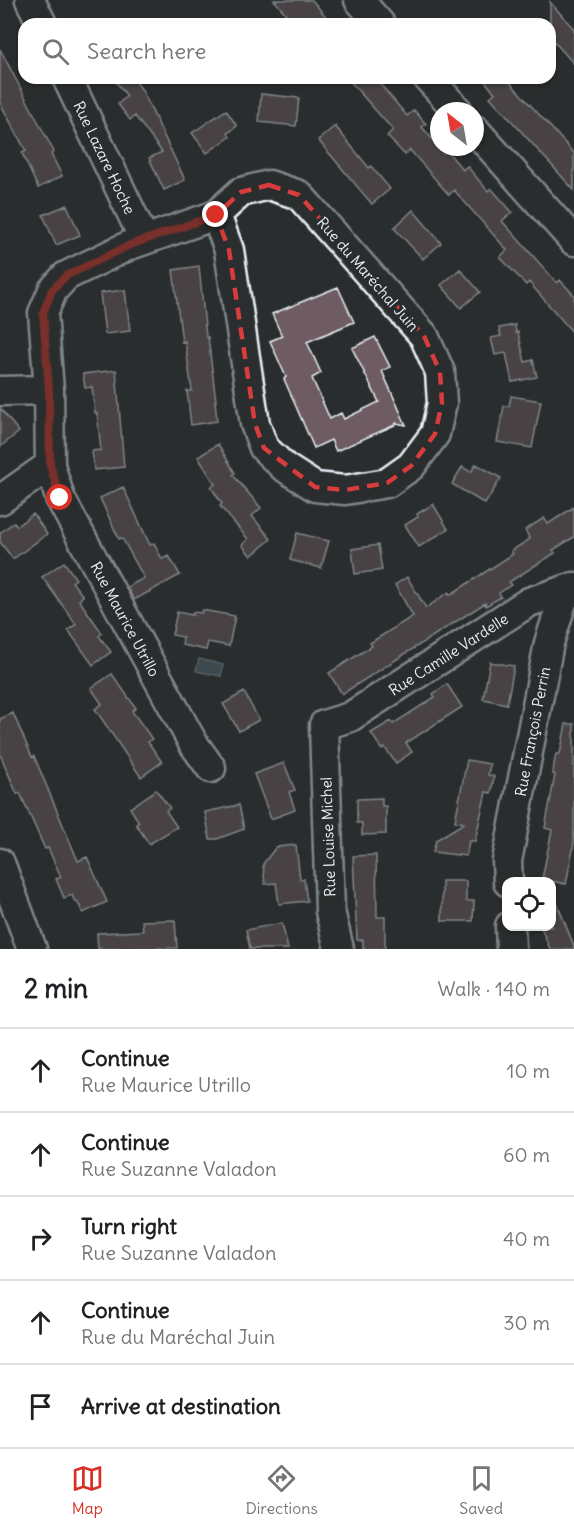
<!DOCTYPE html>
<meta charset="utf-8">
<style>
:root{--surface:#fff;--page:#f2f2f2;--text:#202124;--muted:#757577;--line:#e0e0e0;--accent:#d93025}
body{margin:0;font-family:Delius,sans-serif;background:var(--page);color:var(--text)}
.controls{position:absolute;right:18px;bottom:18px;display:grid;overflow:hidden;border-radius:12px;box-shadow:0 2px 4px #0004}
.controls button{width:54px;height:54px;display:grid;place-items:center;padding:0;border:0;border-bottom:2px solid var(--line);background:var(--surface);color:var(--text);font:30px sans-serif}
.compass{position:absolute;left:430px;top:102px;width:54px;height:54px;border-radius:50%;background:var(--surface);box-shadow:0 2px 4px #0004;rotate:329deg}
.stop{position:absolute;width:18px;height:18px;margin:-14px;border:4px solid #d93025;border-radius:50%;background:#fff}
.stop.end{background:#d93025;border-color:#fff;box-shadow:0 2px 6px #0008}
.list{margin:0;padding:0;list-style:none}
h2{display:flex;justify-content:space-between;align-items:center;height:78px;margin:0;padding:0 24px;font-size:26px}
h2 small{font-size:20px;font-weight:400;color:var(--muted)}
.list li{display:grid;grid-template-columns:39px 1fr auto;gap:18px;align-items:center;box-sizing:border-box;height:84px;padding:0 24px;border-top:2px solid var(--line)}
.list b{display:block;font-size:22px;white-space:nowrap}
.list p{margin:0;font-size:20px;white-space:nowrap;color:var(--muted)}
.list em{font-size:20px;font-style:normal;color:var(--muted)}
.icon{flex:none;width:33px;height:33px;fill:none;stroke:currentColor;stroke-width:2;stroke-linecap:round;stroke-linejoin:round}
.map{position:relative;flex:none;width:574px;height:949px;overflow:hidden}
.search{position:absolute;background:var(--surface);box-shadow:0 2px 4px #0004;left:18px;right:18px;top:18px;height:66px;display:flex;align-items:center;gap:15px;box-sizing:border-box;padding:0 21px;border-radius:18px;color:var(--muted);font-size:22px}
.sheet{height:498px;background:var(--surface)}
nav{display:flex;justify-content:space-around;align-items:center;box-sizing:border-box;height:84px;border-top:2px solid var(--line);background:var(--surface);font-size:16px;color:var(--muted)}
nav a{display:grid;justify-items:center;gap:3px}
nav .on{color:var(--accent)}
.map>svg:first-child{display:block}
.water{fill:#526675;stroke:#8e9ea9;stroke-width:1.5}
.building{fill:#6e5b62;stroke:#e8f1f8;stroke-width:1.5}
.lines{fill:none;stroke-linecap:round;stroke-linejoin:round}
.minor-casing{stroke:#e8f1f8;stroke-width:33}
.minor{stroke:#2a2d2e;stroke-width:28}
.route{stroke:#d93025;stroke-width:8}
.marked{fill:none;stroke:#d83c3d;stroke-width:4.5;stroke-dasharray:12 8;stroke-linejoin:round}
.labels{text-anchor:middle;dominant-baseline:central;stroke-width:6;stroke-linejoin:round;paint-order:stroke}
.street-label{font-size:15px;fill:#e8f1f8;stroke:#2a2d2e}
</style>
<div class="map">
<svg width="574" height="949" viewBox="0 0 574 949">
<rect width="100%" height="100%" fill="#2a2d2e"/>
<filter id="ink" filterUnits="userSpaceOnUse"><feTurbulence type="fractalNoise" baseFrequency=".0167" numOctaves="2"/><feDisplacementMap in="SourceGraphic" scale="12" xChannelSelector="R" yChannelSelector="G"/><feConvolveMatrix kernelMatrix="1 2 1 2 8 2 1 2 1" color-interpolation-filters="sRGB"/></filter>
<g filter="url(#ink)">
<path class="water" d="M199,659L223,665L221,676L196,671Z"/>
<path class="building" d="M274,0H312L332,24H274L286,14Z
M550,2L574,29V64L550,37Z
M0,49L54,152L51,154L62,176L38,188L22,153L26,151L0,103Z
M113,78H133L142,90L185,180L164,190L149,158L162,152L135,116L130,120L118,104L127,96Z
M347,78H375L407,116L414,110L426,124L422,127L444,153L447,151L463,170L467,166L488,191L491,188L512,212L502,221L557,283L560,280L574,295V334L529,282L526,285L500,257L507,250L454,190L449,195L410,150L405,155L387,136L393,130Z
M482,78H506L574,153V190L490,97L495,93Z
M261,94L299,98L296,126L259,122Z
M226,110L237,126L228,133L230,137L207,153L192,133Z
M335,126L369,168L371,166L390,189L372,204L318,140Z
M67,205L80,235L56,245L43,215Z
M413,210L441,243L423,259L394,228Z
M199,266L206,337H208L216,401H215L217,421L191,425L187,391H192L185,341L182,342L173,270Z
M460,269L480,292L461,308L441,285Z
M338,287L354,322L307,342L321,373L312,378L330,419L341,413L344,419L379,402L352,348L375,337L390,367L382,371L406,425L396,423L395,425L336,451L331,440L314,448L284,379L286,377L270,341L282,336L272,314Z
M125,290L130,331L105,334L100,293Z
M515,325L516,333L518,332L525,362L533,360L537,377L512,382L506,353L495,355L491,338L501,336L499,328Z
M116,370L124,467L94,470L92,451L101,450L97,413H95L92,387L85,388L83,374Z
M511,396L541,401L532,448L497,442L504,406H509Z
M0,408L19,432L0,447Z
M218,444L235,473L233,475L261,508L252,516L271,539L251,556L242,545L248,539L220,506L222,504L211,487L215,484L198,457Z
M476,464L501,478L485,504L452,484L462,467L471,472Z
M123,487L150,545L154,543L162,559L169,556L180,575L134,600L127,587L144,578L122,538L119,539L100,498Z
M433,504L448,529L419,547L405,525L418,517L417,514Z
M574,507V537L553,550L555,553L509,582L511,585L499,593L501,597L486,606L485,603L342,694L329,673L372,646L370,643L413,616L395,585L407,577L426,608L449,592L450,595L513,554L511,551L530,539L525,530L544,518L548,524Z
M33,514L47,534L13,559L0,542V533L14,522L17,526Z
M297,533L329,541L321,568L290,560Z
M378,545L382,570L355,574L352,549Z
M64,562L76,579L72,582L83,596L79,600L102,633L99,636L111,652L93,665L68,630L76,624L42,577Z
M202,610L235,616L229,646L208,642L206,650L182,645L183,637L172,635L177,612L193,615V612L201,613Z
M490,662L514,666L507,704L483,699Z
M112,674L136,708L132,711L152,739L148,742L162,762L141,777L95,709L102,704L91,688Z
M447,684L462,707L406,743L412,752L396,763L385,748L382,750L371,733L391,721L393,724L435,697L433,694Z
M244,692L259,720L239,731L223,704Z
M13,713L32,757L34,756L78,861L87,857L107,902L83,913L77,901L75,902L72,895L64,898L56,879L61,877L48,848L45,849L20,793L17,794L0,754V719Z
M566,724H574V843L566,884L542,879L552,830L545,828L555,775L553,774L554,764L556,754H560Z
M467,760L490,764L488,775L494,776L491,793L486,792L475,841H469L466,856L433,852L436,840L464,823L455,821Z
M284,763L295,790L289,792L295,810L271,819L254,774Z
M156,790L170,808L166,811L177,827L149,844L136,824L139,822L130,808Z
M382,798V806H386V834L362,835V823H357V799Z
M239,805L244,829L217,839H210L205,812Z
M296,845L300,879H304L307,901L279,904L276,883L265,884L263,864L276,847Z
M376,855L377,917H385V949H363V940H357L353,856Z
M442,881H466V901H474L473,921H442Z
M552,891L574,946V949H550L541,927H552Z
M175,920L177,948L98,949L97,933L143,931L142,921Z
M282,923L288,949H250L246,930Z"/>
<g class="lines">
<defs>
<g id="minor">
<path d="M30,0L42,24"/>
<path d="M359,0L380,24"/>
<path id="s1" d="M67,78L144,239"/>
<path d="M428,78L458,111"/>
<path d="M475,130L574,241"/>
<path d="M0,391L49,390"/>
<path id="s2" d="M50,465L60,498L193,743L211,768"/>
<path d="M0,500L50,465L49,390L43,313L53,290L66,276L130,245L216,215L229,250L255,424L264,448L284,467L315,487L345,490L387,483L411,466L435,434L442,403L440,372L424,336L299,195L269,185L241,192L216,215"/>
<path d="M0,863L32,949"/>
<path id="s3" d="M508,882L507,861L549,643L563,599L574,588"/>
<path d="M510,926L511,949"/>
<path id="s4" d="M339,949L330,911L324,725L350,717L529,602L574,587"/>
</g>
</defs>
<use href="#minor" class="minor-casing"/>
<use href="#minor" class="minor"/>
</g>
</g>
<g class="lines" filter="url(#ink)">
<path class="route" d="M60,498L50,465L49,390L43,313L52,290L66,276L130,245L216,215"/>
</g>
<path d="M0 0H574V949H0ZM269,185L299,195L424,336L440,372L442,403L435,434L411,466L387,483L345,490L315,487L264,448L255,424L229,250L216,215L241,192Z" fill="#2a2d2e" fill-opacity=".55" fill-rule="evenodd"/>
<path class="marked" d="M269,185L299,195L424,336L440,372L442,403L435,434L411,466L387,483L345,490L315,487L264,448L255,424L229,250L216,215L241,192Z"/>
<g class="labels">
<g class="street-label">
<text stroke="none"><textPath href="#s1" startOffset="88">Rue Lazare Hoche</textPath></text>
<text transform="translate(368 274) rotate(49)">Rue du Maréchal Juin</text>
<text stroke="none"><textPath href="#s2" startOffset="172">Rue Maurice Utrillo</textPath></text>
<text stroke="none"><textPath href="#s4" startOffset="369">Rue Camille Vardelle</textPath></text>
<text stroke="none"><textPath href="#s3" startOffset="153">Rue François Perrin</textPath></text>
<text transform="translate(328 837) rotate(-92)">Rue Louise Michel</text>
</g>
</g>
</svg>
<div class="controls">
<button><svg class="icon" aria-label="locate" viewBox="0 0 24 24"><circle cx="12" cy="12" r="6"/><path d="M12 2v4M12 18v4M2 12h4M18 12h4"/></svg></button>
</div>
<svg class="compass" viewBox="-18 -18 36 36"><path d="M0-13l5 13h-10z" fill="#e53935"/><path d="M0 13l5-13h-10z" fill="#757577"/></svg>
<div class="stop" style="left:60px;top:498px"></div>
<div class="stop end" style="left:216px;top:215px"></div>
<div class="search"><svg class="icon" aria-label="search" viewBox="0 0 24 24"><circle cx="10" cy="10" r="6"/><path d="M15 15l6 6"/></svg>Search here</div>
</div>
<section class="sheet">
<h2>2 min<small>Walk · 140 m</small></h2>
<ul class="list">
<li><svg class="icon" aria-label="ahead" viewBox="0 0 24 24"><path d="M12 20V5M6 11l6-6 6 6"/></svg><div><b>Continue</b><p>Rue Maurice Utrillo</p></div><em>10 m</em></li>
<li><svg class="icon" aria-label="ahead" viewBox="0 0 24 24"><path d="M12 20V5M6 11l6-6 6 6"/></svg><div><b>Continue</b><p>Rue Suzanne Valadon</p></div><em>60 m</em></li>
<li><svg class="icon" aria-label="right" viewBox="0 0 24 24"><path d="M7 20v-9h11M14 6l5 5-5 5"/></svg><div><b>Turn right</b><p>Rue Suzanne Valadon</p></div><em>40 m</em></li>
<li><svg class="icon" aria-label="ahead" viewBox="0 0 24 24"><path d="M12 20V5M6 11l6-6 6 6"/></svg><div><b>Continue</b><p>Rue du Maréchal Juin</p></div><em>30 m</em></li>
<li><svg class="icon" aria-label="arrive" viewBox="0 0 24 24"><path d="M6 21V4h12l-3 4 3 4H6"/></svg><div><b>Arrive at destination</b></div></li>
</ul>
</section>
<nav>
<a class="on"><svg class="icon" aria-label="map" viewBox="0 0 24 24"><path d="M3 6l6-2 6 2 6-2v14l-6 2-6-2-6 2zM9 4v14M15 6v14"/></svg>Map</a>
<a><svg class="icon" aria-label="directions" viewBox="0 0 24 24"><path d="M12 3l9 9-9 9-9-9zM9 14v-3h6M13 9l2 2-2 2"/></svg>Directions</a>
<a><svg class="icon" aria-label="saved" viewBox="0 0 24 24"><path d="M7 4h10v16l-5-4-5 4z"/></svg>Saved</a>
</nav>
